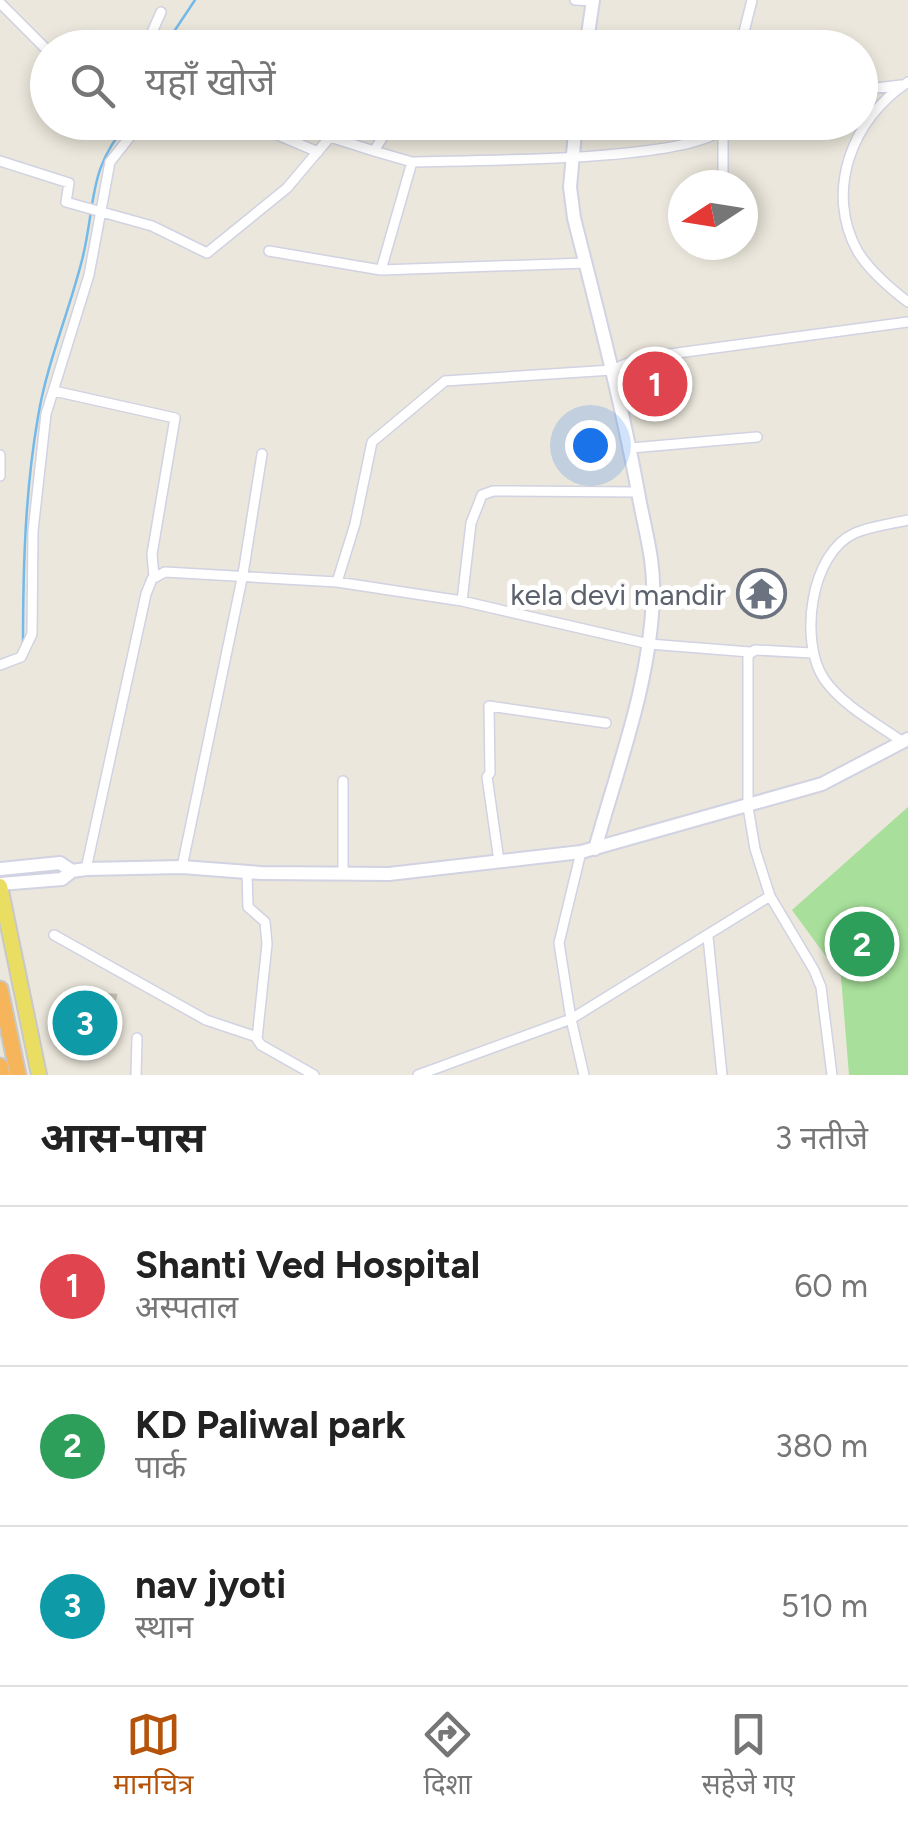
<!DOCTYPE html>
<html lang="hi">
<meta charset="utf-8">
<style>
:root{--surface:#fff;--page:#f2f2f2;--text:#222;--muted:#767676;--line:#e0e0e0;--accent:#b45309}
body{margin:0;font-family:Figtree,"Noto Sans Devanagari",sans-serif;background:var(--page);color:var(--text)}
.compass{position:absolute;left:668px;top:170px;width:90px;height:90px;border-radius:50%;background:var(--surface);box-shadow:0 5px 15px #0003;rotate:258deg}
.you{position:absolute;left:590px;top:445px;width:35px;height:35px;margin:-25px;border:8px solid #fff;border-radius:50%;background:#1a73e8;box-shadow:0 0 0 15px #1a73e833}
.badge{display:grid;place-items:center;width:65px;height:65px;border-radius:50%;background:var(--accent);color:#fff;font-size:32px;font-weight:700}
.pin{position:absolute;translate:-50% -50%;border:5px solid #fff;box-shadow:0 2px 10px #0006}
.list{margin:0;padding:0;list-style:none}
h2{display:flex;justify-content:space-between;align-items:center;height:130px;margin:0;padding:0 40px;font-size:42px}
h2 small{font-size:32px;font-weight:400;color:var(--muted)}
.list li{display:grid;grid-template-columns:65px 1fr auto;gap:30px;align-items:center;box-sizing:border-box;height:160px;padding:0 40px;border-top:2px solid var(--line)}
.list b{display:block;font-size:38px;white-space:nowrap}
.list p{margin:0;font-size:32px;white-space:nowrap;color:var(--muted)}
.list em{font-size:32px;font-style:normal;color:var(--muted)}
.icon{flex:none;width:55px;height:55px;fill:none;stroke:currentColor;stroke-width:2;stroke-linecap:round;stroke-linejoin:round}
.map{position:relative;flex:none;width:908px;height:1075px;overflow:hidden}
.search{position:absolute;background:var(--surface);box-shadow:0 5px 15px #0003;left:30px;right:30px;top:30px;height:110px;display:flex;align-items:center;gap:25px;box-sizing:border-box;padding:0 35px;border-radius:55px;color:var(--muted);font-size:38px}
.sheet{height:610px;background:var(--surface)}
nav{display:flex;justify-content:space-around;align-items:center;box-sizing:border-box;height:140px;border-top:2px solid var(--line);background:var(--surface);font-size:28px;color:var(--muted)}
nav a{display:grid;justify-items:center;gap:5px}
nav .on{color:var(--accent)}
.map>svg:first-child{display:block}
.green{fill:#a8e09b}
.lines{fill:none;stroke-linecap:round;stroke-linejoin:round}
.stream{stroke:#73b9e9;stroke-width:2.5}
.building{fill:#c7c3bc;stroke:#c6c3b6;stroke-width:2.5}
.street-casing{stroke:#d1d2e2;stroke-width:12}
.secondary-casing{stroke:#d1d2e2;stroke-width:16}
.primary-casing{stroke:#c8c8c8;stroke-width:18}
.highway-casing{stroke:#c8c8c8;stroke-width:19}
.street{stroke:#fff;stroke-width:9}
.secondary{stroke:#fff;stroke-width:12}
.primary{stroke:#eade62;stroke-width:14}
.highway{stroke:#f7b55b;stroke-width:15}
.labels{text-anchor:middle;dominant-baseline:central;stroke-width:10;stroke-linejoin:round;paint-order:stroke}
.worship-label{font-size:30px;fill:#5b616d;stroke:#fff;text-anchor:end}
</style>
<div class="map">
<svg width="908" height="1075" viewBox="0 0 908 1075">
<rect width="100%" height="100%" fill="#ebe7dc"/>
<path class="green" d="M908,807V1075H849L841,977L792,910Z"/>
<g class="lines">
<path class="stream" d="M163,48L195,0
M23,645C23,569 25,491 38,417C47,362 70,310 83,256C96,201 88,168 129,122"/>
</g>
<path class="building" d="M668,362L674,399L663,400L662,394L654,395V391H647V387H643L641,372L648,371L647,365Z
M83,993L116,995L102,1054L60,1037L61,1009Z"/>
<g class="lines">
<defs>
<path id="street" d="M575,0L592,1
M0,3L48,51
M673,38L695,48
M145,48L161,12
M439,48L448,41L551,48
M740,48L752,0
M908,82C852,118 824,192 858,252C870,271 891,289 908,302
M860,90L901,85
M247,122L318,152
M392,122L374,151L412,162
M0,161L69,183L66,202L152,226L207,253L287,188L330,137L374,151
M723,185V129
M701,247L702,245
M269,251L381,270
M586,263L381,270L412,162C472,160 684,162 723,129L725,122
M54,391L175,418L152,554L154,577
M631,448L757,437
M0,455V476
M337,582L355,524L372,442L445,381L612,370L640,358L908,322
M462,601L471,523L482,495L493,491L638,492
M812,653L755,650L748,655V807L755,849L770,896L814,970L821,987L832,1075
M0,665L21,657L32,634L33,531L46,414L89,275L110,162L136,129
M903,742C876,723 843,706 824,679C799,641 810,553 855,533C871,526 891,524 908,520
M343,781V873
M499,861L487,777L490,773L489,706L606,723
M182,867L243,574L262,454
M86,869L146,594L152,579L165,572L337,582L462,601L649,644L750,652
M247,872L248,907L265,922L267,944L257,1039L261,1045L314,1075
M54,935L206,1020L257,1037
M708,937L722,1075
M136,1075L137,1038
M418,1075L571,1019L559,943L581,852
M584,1075L571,1019L770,896"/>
<path id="secondary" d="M586,48L593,0
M576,122L570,187L574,218C597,309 621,400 638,492C644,527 655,561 653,597C650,684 618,766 595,849
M0,869L60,863L72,871
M0,884L62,879L72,871L86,869L182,867L261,873L389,874L581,852L822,784L908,739"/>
<path id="primary" d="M0,886L39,1075"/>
<path id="highway" d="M0,989L18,1075
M0,1066L2,1075"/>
</defs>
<use href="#street" class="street-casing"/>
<use href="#secondary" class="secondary-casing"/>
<use href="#primary" class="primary-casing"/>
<use href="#highway" class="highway-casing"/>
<use href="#street" class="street"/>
<use href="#secondary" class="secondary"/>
<use href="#primary" class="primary"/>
<use href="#highway" class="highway"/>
</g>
<defs>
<symbol id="temple-ring" viewBox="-11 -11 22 22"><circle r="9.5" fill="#fff" stroke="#6b7280" stroke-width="1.5"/><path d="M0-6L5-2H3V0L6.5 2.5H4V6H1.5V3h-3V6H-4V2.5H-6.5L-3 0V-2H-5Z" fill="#6b7280"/></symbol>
</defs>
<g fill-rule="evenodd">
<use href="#temple-ring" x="734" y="566" width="55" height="55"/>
</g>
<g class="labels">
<g class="worship-label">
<text x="726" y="594">kela devi mandir</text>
</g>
</g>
</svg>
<svg class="compass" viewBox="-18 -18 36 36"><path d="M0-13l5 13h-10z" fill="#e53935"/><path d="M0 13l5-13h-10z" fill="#767676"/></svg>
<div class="you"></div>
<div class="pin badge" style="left:655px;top:384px;background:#e0444e">1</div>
<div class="pin badge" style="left:862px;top:944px;background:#2e9e5b">2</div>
<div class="pin badge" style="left:85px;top:1023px;background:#0f9aa8">3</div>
<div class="search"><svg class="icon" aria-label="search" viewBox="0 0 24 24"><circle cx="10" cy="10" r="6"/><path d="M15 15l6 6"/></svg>यहाँ खोजें</div>
</div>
<section class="sheet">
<h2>आस-पास<small>3 नतीजे</small></h2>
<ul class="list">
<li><span class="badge" style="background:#e0444e">1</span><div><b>Shanti Ved Hospital</b><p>अस्पताल</p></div><em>60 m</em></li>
<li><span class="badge" style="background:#2e9e5b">2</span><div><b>KD Paliwal park</b><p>पार्क</p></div><em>380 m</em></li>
<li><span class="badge" style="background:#0f9aa8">3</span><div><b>nav jyoti</b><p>स्थान</p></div><em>510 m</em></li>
</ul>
</section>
<nav>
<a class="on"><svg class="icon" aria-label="map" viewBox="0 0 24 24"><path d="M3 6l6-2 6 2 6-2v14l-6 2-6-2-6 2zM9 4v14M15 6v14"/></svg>मानचित्र</a>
<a><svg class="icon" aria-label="directions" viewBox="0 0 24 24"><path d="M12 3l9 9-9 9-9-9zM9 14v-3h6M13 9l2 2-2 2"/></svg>दिशा</a>
<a><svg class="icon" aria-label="saved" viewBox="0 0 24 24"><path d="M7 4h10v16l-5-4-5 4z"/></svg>सहेजे गए</a>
</nav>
